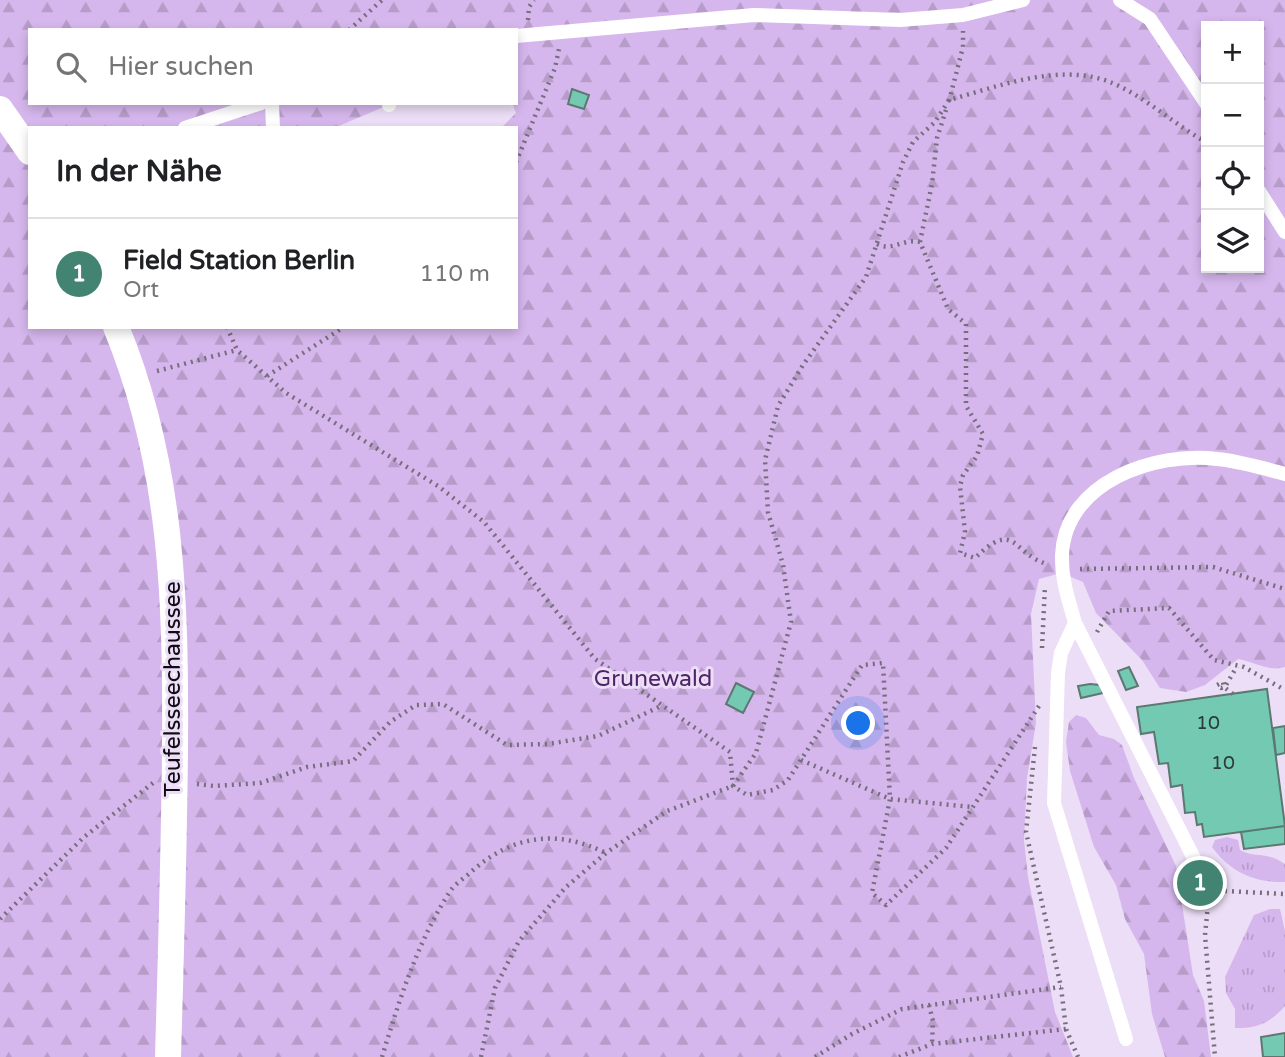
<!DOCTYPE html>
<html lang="de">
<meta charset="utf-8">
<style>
:root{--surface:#fff;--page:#f2f2f2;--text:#202124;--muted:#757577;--line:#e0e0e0;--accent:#438372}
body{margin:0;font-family:"Varela Round",sans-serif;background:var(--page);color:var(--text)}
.controls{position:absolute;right:21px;top:21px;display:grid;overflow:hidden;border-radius:0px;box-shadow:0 4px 10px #0003}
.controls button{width:63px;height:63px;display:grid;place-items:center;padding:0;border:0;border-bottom:2px solid var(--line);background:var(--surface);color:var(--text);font:35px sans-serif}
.you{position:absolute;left:859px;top:724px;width:24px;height:24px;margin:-18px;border:5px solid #fff;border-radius:50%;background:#1a73e8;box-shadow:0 0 0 10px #1a73e833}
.badge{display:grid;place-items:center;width:46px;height:46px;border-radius:50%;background:var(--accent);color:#fff;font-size:23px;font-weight:700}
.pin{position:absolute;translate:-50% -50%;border:4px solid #fff;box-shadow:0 2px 7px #0006}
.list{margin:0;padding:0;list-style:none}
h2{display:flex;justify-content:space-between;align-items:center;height:91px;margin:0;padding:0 28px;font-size:30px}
h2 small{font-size:23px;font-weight:400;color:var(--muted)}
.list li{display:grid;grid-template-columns:46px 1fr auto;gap:21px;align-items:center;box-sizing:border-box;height:112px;padding:0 28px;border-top:2px solid var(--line)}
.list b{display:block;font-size:26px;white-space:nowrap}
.list p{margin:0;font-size:23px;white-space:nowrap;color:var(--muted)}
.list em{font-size:23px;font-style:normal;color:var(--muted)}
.icon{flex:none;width:38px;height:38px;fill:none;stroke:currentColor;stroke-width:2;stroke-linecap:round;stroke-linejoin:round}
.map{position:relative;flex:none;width:1285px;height:1057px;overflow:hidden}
.search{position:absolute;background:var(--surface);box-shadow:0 4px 10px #0003;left:28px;top:28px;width:490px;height:77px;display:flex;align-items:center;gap:18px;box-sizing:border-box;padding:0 24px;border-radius:0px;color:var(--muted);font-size:26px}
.panel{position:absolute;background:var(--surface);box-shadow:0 4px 10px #0003;left:28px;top:126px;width:490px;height:203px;border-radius:0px}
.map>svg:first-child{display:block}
.grass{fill:url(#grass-tufts)}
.forest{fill:url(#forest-firs);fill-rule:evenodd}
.building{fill:#73c9b2;stroke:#5c7870;stroke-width:2}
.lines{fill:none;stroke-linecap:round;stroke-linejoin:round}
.path{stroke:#776e7d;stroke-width:4.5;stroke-dasharray:2 5;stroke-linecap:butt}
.service{stroke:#fff;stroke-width:14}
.minor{stroke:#fff;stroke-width:26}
.labels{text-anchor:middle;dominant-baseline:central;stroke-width:6;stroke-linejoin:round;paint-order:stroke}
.number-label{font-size:19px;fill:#2a3b3c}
.park-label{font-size:23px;fill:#4f256a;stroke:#ecdef6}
.street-label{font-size:23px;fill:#110c14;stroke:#ecdef6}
</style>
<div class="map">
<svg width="1285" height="1057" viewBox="0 0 1285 1057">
<defs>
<pattern id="grass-tufts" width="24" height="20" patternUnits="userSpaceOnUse" patternTransform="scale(1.75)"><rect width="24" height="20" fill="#d6b7ed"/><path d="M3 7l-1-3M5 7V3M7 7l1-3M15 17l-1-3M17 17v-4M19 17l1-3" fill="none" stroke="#b79cca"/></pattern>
<pattern id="forest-firs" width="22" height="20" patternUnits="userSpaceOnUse" patternTransform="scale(1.75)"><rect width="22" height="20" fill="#d6b7ed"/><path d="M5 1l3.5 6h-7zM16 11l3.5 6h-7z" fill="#b79cca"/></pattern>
</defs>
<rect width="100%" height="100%" fill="#ecdef6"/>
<path class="grass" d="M1227,837L1238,840L1240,850C1256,859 1264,850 1285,864V882C1255,883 1230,872 1212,847L1215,840Z
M1270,909H1280L1285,931V1006C1271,1022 1257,1029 1235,1028V1009L1226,993L1225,977L1254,915Z"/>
<path class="forest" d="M0,0H1285V667C1269,672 1255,662 1238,659L1205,685L1186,692L1160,688L1142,660L1096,613L1083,582C1056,571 1066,572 1039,579L1031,614L1036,723L1027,778L1024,840L1028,877L1055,1012L1073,1057H0ZM1206,26H1259V268H1206ZM30,30H516V103H512L516,113L501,128H516V327H30V128H334L393,103H30Z
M1076,715L1086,718L1099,735L1114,739L1122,745L1134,778L1176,866L1193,975L1204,1001L1211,1057H1165L1152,1014L1144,954L1125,919L1116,885L1094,847L1070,771L1066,742L1069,722Z"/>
<path class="building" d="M572,89L589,95L584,109L568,104Z
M1129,667L1138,686L1126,690L1118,671Z
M736,683L754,692L743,713L726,704Z
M1090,684L1100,685L1103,693L1081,698L1078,686Z
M1267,689L1285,826L1204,837L1202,824L1197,825L1195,812L1185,813L1182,785L1171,787L1168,763L1159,764L1154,732L1141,734L1137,707Z
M1285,726V753L1276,755L1273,728Z
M1285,826V844L1244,849L1241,832Z
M1285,1033V1057H1263L1261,1037Z"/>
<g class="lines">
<path class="path" d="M528,20L529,7L534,0
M349,30L382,0
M949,101L963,47V31
M946,110L937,138L932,184L920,242L948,309L966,324V406L983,434L977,456L963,475L960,486L965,532L960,553L975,558C1016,518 1012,554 1047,564
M516,162L555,68L559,49
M877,244C892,252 904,238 920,242
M227,327L237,350L286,393L438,486L484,522L595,659L730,752L733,786L747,795L773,790L788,780L862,665L883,663L890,799L872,893L886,905L946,848L1039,706
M157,371L237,350
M267,376L344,327
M1080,569L1213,567L1285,589
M1097,632L1109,611L1169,608L1214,660L1244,667L1285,690
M1042,648L1045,586
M1233,694L1224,687L1223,682L1217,685L1221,688L1225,687L1237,666
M1035,747L1026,832L1061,987L1066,1029L1078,1057
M801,760L890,799L972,807
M197,784L214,786L260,783L307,767L353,761L390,722L416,705L443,704L507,745L547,744L598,736L663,705
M1225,891L1285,894
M1208,905L1205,935L1215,1057
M0,919L84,837L153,783
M929,1005L933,1021L932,1044
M382,1057C399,1001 417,943 449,893C454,884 465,878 472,871C513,835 557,829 606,853
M481,1057L495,988L519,941L566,887L606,853L667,811L733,786L756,753L791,622L783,565L768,512L765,460L778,406L803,365L866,277L903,162L913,142L935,122L949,100C1003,85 1068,59 1121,87C1151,102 1177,126 1206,142
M815,1057L852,1034L902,1009L1061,987
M899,1057L932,1044L1066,1029"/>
<path class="service" d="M1120,0L1150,19L1206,103
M516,36L754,15L900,20L963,15L1023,0
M272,103L273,128
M389,103V105
M185,128L261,103
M1259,191L1285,232
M1075,623L1061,653L1058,673L1054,803L1126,1039
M1210,890L1075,623C1069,601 1061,579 1062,555C1065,482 1155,451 1217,459C1239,461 1263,468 1285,474"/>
<path class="minor" d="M0,109L30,152
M116,327C173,465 176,604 175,749C174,852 171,955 168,1057"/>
</g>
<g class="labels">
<g class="number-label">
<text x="1208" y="723">10</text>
<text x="1223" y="763">10</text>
</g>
<g class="park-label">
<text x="653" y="679">Grunewald</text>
</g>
<g class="street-label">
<text transform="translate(173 689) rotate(-90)">Teufelsseechaussee</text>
</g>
</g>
</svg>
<div class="controls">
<button>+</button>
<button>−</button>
<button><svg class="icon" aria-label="locate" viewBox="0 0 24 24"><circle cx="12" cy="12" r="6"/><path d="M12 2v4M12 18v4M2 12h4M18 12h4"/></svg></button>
<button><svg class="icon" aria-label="layers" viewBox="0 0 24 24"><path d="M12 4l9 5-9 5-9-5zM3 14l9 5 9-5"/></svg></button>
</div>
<div class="you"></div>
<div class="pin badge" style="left:1200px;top:883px">1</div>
<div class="search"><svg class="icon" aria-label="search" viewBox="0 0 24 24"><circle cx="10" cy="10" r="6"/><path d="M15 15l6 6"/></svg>Hier suchen</div>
<section class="panel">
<h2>In der Nähe<small></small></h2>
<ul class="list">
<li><span class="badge">1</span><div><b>Field Station Berlin</b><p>Ort</p></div><em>110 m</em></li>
</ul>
</section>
</div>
